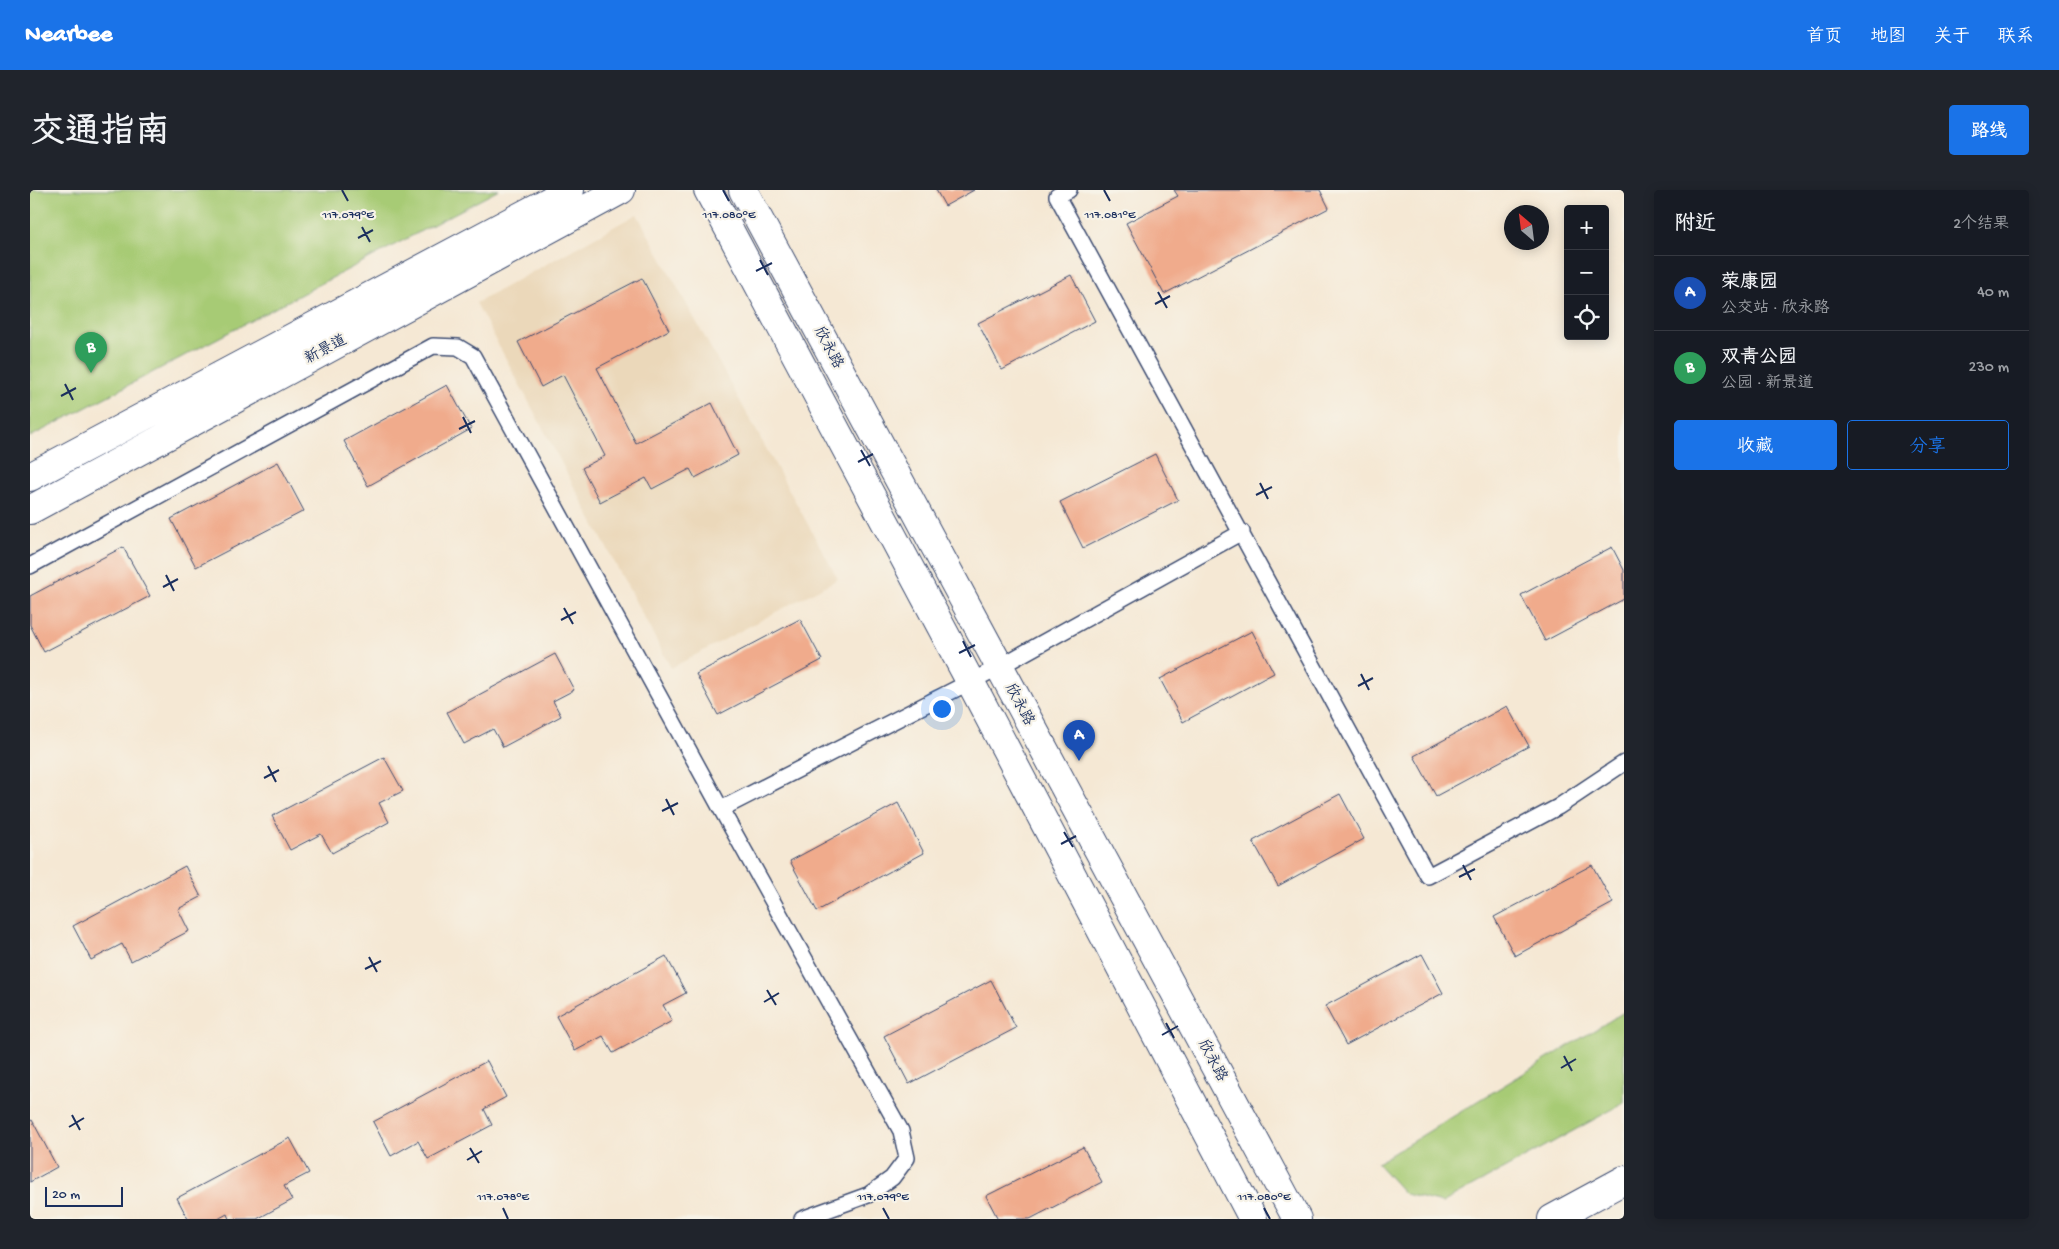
<!DOCTYPE html>
<html lang="zh">
<meta charset="utf-8">
<style>
:root{--surface:#171b24;--page:#20242c;--text:#f1f3f6;--muted:#9ea1a6;--line:#363941;--accent:#1a73e8}
body{margin:0;font-family:"Gochi Hand","LXGW WenKai TC",sans-serif;background:var(--page);color:var(--text)}
.controls{position:absolute;right:15px;top:15px;display:grid;overflow:hidden;border-radius:5px;box-shadow:0 2px 12px #0003}
.controls button{width:45px;height:45px;display:grid;place-items:center;padding:0;border:0;border-bottom:1px solid var(--line);background:var(--surface);color:var(--text);font:25px sans-serif}
.compass{position:absolute;left:1474px;top:15px;width:45px;height:45px;border-radius:50%;background:var(--surface);box-shadow:0 2px 12px #0003;rotate:332deg}
.scale{position:absolute;left:15px;bottom:12px;width:78px;box-sizing:border-box;padding-left:5px;border:2px solid #1b2f5e;border-top:0;font-size:14px;line-height:18px;white-space:nowrap;color:#1b2f5e;-webkit-text-stroke:4px #f7f3e8;paint-order:stroke}
.you{position:absolute;left:911px;top:518px;width:18px;height:18px;margin:-12px;border:4px solid #fff;border-radius:50%;background:#1a73e8;box-shadow:0 0 0 8px #1a73e833}
.badge{display:grid;place-items:center;width:32px;height:32px;border-radius:50%;background:var(--accent);color:#fff;font-size:16px;font-weight:700}
.pin{position:absolute;translate:-50% -41px;filter:drop-shadow(0 1px 2px #0008)}
.pin::after{content:'';position:absolute;top:26px;width:18px;height:15px;background:inherit;clip-path:polygon(0 0,100% 0,50% 100%)}
.list{margin:0;padding:0;list-style:none}
h2{display:flex;justify-content:space-between;align-items:center;height:65px;margin:0;padding:0 20px;font-size:21px}
h2 small{font-size:16px;font-weight:400;color:var(--muted)}
.list li{display:grid;grid-template-columns:32px 1fr auto;gap:15px;align-items:center;box-sizing:border-box;height:75px;padding:0 20px;border-top:1px solid var(--line)}
.list b{display:block;font-size:19px;white-space:nowrap}
.list p{margin:0;font-size:16px;white-space:nowrap;color:var(--muted)}
.list em{font-size:16px;font-style:normal;color:var(--muted)}
.actions{display:flex;gap:10px;padding:15px 20px}
.actions a{flex:1;padding:11px 0;border:1px solid var(--accent);border-radius:5px;text-align:center;font-size:18px;color:var(--accent)}
.actions .main{background:var(--accent);color:#fff}
.icon{flex:none;width:28px;height:28px;fill:none;stroke:currentColor;stroke-width:2;stroke-linecap:round;stroke-linejoin:round}
.map{position:relative;flex:none;width:1594px;height:1029px;overflow:hidden;border-radius:5px}
header{display:flex;align-items:center;gap:30px;box-sizing:border-box;height:70px;padding:0 25px;background:var(--accent);color:#fff}
header strong{font-size:24px}
nav{display:flex;gap:28px;margin-inline-start:auto;font-size:18px}
.intro{display:flex;align-items:center;justify-content:space-between;box-sizing:border-box;height:120px;padding:0 30px}
h1{margin:0;font-size:35px}
.button{padding:12px 22px;border-radius:5px;background:var(--accent);color:#fff;font-size:18px;font-weight:700}
main{display:flex;gap:30px;padding:0 30px}
aside{flex:1;background:var(--surface);border-radius:5px;box-shadow:0 2px 12px #0003}
.map>svg:first-child{display:block}
.built{fill:#ebd8ba}
.green{fill:#a7cb75;stroke:#617d6a}
.building{fill:#f0ab8c}
.lines{fill:none;stroke-linecap:round;stroke-linejoin:round}
.service-casing{stroke:#3c4b70;stroke-width:18}
.tertiary-casing{stroke:#3c4b70;stroke-width:30}
.primary-casing{stroke:#3c4b70;stroke-width:30}
.service{stroke:#fff;stroke-width:15}
.tertiary{stroke:#fff;stroke-width:28}
.primary{stroke:#fff;stroke-width:28}
.ticks{fill:none;stroke:#1b2f5e;stroke-width:2}
.labels{text-anchor:middle;dominant-baseline:central;stroke-width:4.5;stroke-linejoin:round;paint-order:stroke}
.street-label{font-size:15px;fill:#1b2f5e;stroke:#f7f3e8}
.ticks-label{font-size:12px;text-anchor:middle;fill:#1b2f5e;stroke:#f7f3e8;stroke-width:4.5;stroke-linejoin:round;paint-order:stroke}
</style>
<header>
<strong>Nearbee</strong>
<nav><a>首页</a><a>地图</a><a>关于</a><a>联系</a></nav>
</header>
<div class="intro"><h1>交通指南</h1><a class="button">路线</a></div>
<main>
<div class="map">
<svg width="1594" height="1029" viewBox="0 0 1594 1029">
<rect width="100%" height="100%" fill="#f7f3e8"/>
<filter id="ink" filterUnits="userSpaceOnUse"><feTurbulence type="fractalNoise" baseFrequency=".02" numOctaves="2"/><feDisplacementMap in="SourceGraphic" scale="10" xChannelSelector="R" yChannelSelector="G"/><feConvolveMatrix kernelMatrix="1 2 1 2 8 2 1 2 1" color-interpolation-filters="sRGB"/></filter>
<filter id="wash" filterUnits="userSpaceOnUse"><feTurbulence type="fractalNoise" baseFrequency=".0096" numOctaves="4" result="noise"/><feDisplacementMap in="SourceGraphic" scale="20" xChannelSelector="R" yChannelSelector="G"/><feGaussianBlur stdDeviation="1.12" result="paint"/><feColorMatrix in="noise" values="0 0 0 0 0 0 0 0 0 0 0 0 0 0 0 0 0 1.4 0 .05"/><feComposite in="paint" operator="in"/></filter>
<g filter="url(#wash)">
<rect width="100%" height="100%" fill="#f5e8d4"/>
<path class="built" d="M607,24L808,389L641,478L446,113Z"/>
<path class="green" d="M0,0H469L0,247Z
M1594,822V913L1412,1013L1375,1004L1347,973Z"/>
<g id="blocks">
<path class="building" d="M906,0H944L915,16Z
M1144,0H1290L1299,18L1134,104L1096,33L1148,6Z
M1041,85L1065,131L972,180L948,133Z
M612,88L639,140L567,178L606,253L682,213L708,265L665,288L660,279L622,299L616,288L570,312L552,278L575,266L533,185L511,197L488,152Z
M417,195L441,239L338,296L314,251Z
M1125,264L1148,310L1053,358L1030,312Z
M248,272L274,321L166,377L141,329Z
M93,357L120,406L14,462L0,435V406Z
M1582,357L1594,380V409L1515,451L1491,405Z
M770,429L792,470L688,525L666,484Z
M1222,441L1244,483L1153,532L1130,489Z
M525,464L544,500L523,511L531,526L473,557L463,539L434,554L417,522Z
M1477,516L1499,556L1406,606L1384,566Z
M354,567L373,601L349,613L359,632L302,663L291,644L260,660L242,626Z
M1310,604L1334,649L1248,696L1223,651Z
M868,613L894,663L787,721L760,671Z
M1562,675L1583,713L1485,766L1464,727Z
M155,676L171,707L148,719L159,741L101,771L92,754L61,770L43,736Z
M1392,764L1413,803L1316,855L1295,816Z
M636,766L656,803L633,815L642,831L583,863L573,846L545,861L526,826Z
M961,790L986,838L879,894L854,846Z
M457,871L476,907L454,919L462,935L398,969L388,951L361,966L343,932Z
M2,930L27,977L0,992V931Z
M260,948L279,983L254,996L262,1010L227,1029H199L197,1024L188,1029H158L147,1008Z
M1053,957L1072,992L1000,1029H968L956,1006Z"/>
</g>
</g>
<g filter="url(#ink)">
<use href="#blocks" fill-opacity="0" stroke="#3c4b70" stroke-width="1"/>
<g class="lines">
<defs>
<path id="service" d="M1039,0L1027,6L1398,686L1528,617L1594,573
M0,376L403,156L428,157L443,166L691,619L871,941L877,968L862,988L838,1005L772,1029
M691,619L969,477L1212,342"/>
<path id="tertiary" d="M678,0L940,491L1223,1029
M713,0L1267,1029
M0,287L540,0
M0,320L591,0"/>
<path id="primary" d="M1522,1029L1594,990"/>
</defs>
<use href="#service" class="service-casing"/>
<use href="#tertiary" class="tertiary-casing"/>
<use href="#primary" class="primary-casing"/>
<use href="#service" class="service"/>
<use href="#tertiary" class="tertiary"/>
<use href="#primary" class="primary"/>
</g>
</g>
<path class="ticks" d="M312,0L318,11M693,0L699,11M1074,0L1080,11M332,37L340,52M328,48L343,40M730,70L738,85M726,81L742,73M1128,102L1137,118M1125,114L1140,106M35,194L43,210M31,206L46,198M433,227L441,243M429,239L445,231M831,260L840,276M828,272L843,264M1230,293L1238,309M1226,305L1242,297M136,385L144,401M133,397L148,389M534,418L543,434M531,430L546,422M933,451L941,467M929,463L945,455M1331,484L1339,500M1328,496L1343,488M238,576L246,592M234,588L249,580M636,609L644,625M632,621L648,613M1034,642L1043,657M1031,654L1046,646M1433,675L1441,690M1429,687L1445,679M339,767L347,782M335,779L351,771M737,800L746,815M734,812L749,803M1136,833L1144,848M1132,845L1148,836M1534,866L1542,881M1531,878L1546,869M42,925L50,940M39,937L54,928M440,958L449,973M437,970L452,961M473,1018L478,1029M853,1018L859,1029M1234,1018L1240,1029"/>
<g class="labels">
<g class="street-label">
<text transform="translate(798 158) rotate(62)">欣永路</text>
<text transform="translate(296 160) rotate(-28)">新景道</text>
<text transform="translate(989 515) rotate(62)">欣永路</text>
<text transform="translate(1182 871) rotate(62)">欣永路</text>
</g>
</g>
<g class="ticks-label">
<text x="318" y="28">117.079°E</text>
<text x="699" y="28">117.080°E</text>
<text x="1080" y="28">117.081°E</text>
<text x="473" y="1010">117.078°E</text>
<text x="853" y="1010">117.079°E</text>
<text x="1234" y="1010">117.080°E</text>
</g>
</svg>
<div class="controls">
<button>+</button>
<button>−</button>
<button><svg class="icon" aria-label="locate" viewBox="0 0 24 24"><circle cx="12" cy="12" r="6"/><path d="M12 2v4M12 18v4M2 12h4M18 12h4"/></svg></button>
</div>
<svg class="compass" viewBox="-18 -18 36 36"><path d="M0-13l5 13h-10z" fill="#e53935"/><path d="M0 13l5-13h-10z" fill="#9ea1a6"/></svg>
<div class="scale">20 m</div>
<div class="you"></div>
<div class="pin badge" style="left:1049px;top:571px;background:#1a4fb4">A</div>
<div class="pin badge" style="left:61px;top:183px;background:#2e9e5b">B</div>
</div>
<aside>
<h2>附近<small>2个结果</small></h2>
<ul class="list">
<li><span class="badge" style="background:#1a4fb4">A</span><div><b>荣康园</b><p>公交站 · 欣永路</p></div><em>40 m</em></li>
<li><span class="badge" style="background:#2e9e5b">B</span><div><b>双青公园</b><p>公园 · 新景道</p></div><em>230 m</em></li>
</ul>
<div class="actions"><a class="main">收藏</a><a>分享</a></div>
</aside>
</main>
